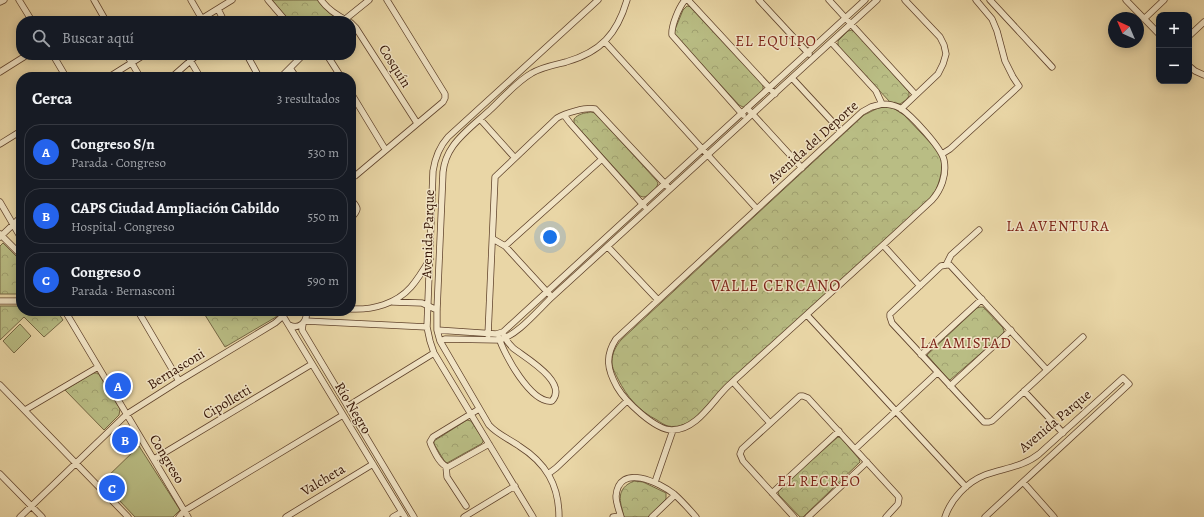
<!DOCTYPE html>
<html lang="es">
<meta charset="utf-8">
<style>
:root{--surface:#171b24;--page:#20242c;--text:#f1f3f6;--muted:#9ea1a6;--line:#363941;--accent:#2563eb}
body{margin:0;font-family:Alegreya,serif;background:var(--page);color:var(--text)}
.controls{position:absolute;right:12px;top:12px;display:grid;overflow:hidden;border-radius:8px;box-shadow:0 2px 10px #0003}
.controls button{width:36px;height:36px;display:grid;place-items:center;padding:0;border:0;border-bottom:1px solid var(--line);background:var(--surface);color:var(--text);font:20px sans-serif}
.compass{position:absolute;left:1108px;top:12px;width:36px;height:36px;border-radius:50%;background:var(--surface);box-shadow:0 2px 10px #0003;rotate:316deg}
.you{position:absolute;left:550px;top:237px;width:14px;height:14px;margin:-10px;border:3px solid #fff;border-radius:50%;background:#1a73e8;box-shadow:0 0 0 6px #1a73e833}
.badge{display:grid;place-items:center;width:26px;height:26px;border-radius:50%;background:var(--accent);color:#fff;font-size:13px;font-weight:700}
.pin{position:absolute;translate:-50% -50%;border:2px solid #fff;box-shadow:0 1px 4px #0006}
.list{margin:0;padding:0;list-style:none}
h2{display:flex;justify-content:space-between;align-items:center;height:52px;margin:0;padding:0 16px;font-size:17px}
h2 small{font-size:13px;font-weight:400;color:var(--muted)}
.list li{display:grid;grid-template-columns:26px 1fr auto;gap:12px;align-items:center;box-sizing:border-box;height:56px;margin:0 8px 8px;padding:0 8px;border:1px solid var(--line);border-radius:16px}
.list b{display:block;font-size:15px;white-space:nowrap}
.list p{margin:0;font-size:13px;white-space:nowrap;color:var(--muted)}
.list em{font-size:13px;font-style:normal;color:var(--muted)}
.icon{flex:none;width:22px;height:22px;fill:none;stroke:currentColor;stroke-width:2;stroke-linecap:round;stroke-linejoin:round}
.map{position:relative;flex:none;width:1204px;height:517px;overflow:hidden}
.search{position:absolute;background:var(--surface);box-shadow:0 2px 10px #0003;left:16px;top:16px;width:340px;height:44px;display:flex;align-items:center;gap:10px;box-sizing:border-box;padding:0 14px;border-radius:16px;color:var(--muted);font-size:15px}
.panel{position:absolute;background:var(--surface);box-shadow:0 2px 10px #0003;left:16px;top:72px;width:340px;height:244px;border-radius:16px}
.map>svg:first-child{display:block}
.park{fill:url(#park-crowns);stroke:#766844}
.pitch{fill:#b9bd84;stroke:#766844}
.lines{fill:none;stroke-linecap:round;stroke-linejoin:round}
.minor-casing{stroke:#60432c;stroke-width:7}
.minor{stroke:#f1e4c5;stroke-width:5.5}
.labels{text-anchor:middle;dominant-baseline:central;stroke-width:3;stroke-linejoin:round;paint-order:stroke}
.street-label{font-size:14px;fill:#331203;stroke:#f1e4c5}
.neighbourhood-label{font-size:15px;letter-spacing:1px;fill:#7a1f14;stroke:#f1e4c5}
.quarter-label{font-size:16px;letter-spacing:1px;fill:#7a1f14;stroke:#f1e4c5}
</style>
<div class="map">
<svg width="1204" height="517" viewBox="0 0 1204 517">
<defs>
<pattern id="park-crowns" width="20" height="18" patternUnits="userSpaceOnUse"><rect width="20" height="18" fill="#b9bd84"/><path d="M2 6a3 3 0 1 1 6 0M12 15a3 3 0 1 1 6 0" fill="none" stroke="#a0a170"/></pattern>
</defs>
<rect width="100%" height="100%" fill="#e9d6a6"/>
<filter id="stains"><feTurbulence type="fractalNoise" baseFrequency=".005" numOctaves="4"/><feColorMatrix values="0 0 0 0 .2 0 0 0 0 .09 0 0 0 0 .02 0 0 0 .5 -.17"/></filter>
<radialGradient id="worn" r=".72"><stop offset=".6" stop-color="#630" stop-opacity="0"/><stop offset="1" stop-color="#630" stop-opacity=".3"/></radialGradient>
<path class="park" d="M272,0H318C324,9 330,14 340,19L337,21H291L286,17Z
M687,6L692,7L763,85V91L745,107H743L739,105L674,34V32L683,10Z
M852,30L855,32L909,92V96L906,100L900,104L890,102L838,46V41L848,31Z
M886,107L893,108L904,115L939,152C945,167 940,180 934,195L694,420C686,424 677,428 668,426C664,425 660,422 657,420C639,411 627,397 618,379C615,373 612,368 612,362C612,353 616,346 621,340L864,115L878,108Z
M591,112L595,113L656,180L658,183C657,189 649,197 643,197L640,196L574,123V119C578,114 584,113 591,112Z
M3,243L21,261V294H0V246Z
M0,306H21V311H57L63,320L44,337L24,317L0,340Z
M980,307H983L1003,328L1004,331L1003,334L950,380L948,379L927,355L977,308Z
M204,311L271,312L275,313L277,315L276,317L225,347L205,315Z
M93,373H98L120,409L119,415L104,430L65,390Z
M467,420L471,421L483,439V442L481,444L447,463L445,462L434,444V441Z
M838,437L841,438L859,459L860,462L803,517H800L779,495L778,492L779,489Z
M634,481L643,482L666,493V499L648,517H624C620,501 615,489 634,481Z"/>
<path class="pitch" d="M20,324L31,336L14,353L3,341Z
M139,446L180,510L173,517H135L102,482Z"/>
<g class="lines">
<defs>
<path id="minor" d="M19,0L32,21
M94,0L106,21
M191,0L202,19
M268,0L286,21
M321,0C328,10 338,16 348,21
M685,0C679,7 671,26 672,35L743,115
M688,0L775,94
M759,0L809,54
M829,0L915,94
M990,0L1052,67
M1126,0L1159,34
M0,2L4,0
M218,9L224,21
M1144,19L1164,0
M198,21L232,0
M343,21L369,0
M351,23L356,28L417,123
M1189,36L1204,22
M605,42L757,209
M831,42L876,91L882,104
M53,55L66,77
M127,55L140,77
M187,55L200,77
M247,55L259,77
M327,55L341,77
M1189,66L1195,71L1204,75
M290,68L296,77
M0,72L27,55
M109,77L144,55
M172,77L197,55
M281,77L303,55
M792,78L841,131
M351,93L385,149
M882,104C888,104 894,105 900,108C911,115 941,147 944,160C947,175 941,190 932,200C864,263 796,324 728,386C712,401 697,430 672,430C655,430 625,401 617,387C607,369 605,356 616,339L862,112L871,107Z
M747,108L802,168
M901,109L938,74L943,64L946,54L944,45L940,37L905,0
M564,115L570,123L644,206
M480,119L515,158
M0,144L21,131
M942,154L950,149L1019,86L1013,77L1005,61L997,31L992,19L976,0
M351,169L355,176L443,102L445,98V94L387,0
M351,200C359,208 359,210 351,218
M0,202L21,238
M0,234L21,255
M0,237L21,217
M493,239L505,246L549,294
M883,245L920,286
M505,246L602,159
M608,247L658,300
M946,265L951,255L979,230
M0,301H21
M393,302L422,303L437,310
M351,309C373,310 396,304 411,287C418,279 424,269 430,259
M65,311L188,517
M138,311L179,381
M280,311L405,517
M807,315L966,487
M305,321L427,327
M303,324L302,330L414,517
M289,325C299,330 308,322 306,311
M437,330L496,334L503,332L865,0
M488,335L495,177L557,118C565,113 586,107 595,109L667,186
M499,338C504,354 531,404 552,401C569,382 524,357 513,348C509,344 506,340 504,335
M440,341L445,339L499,340C517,336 538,310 552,297L877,0
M921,355L982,299
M1047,370L950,265H946L941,266L890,314V317L892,323L984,422H989L992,421L1083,337
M733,382L770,423
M0,385L128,517
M950,386L1011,330
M1024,391L1063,433
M348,406L434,353
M479,409L433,437L430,442L431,445C435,453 440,465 448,467L489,444
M25,410L98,367
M855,449L937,373
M154,459L312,364
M446,467L447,477L466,506
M0,474L42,517
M548,474L556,468L627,401
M655,482L673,430
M1023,482L1054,517
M772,493L839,431
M20,517L127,414L179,381L275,323L283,316
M179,517L184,511L343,415
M286,517L373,464
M393,517L402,512
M464,517L515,486
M533,517L434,353L430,341L427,327L433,171C435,158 439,147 448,137L598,0
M559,517C559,485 546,463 519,446C509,439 497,434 489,425L440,341L437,330V310L443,172C444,163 448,153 453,146C462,133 478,121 490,110C503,98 516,82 532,73C542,67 554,65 566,62C601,52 617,34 627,0
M613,517L620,516
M621,517C619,510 616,503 616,496C619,462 660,483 674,494C682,501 689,509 696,517
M652,517L675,495
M794,517L743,461L740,454L742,449L800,396H803L808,398L898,496L899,498L898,504L886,517
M808,517L867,462
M945,517C951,499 967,482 985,475C1004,468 1023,467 1039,454L1123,378L1129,384L985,517"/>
</defs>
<use href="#minor" class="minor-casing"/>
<use href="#minor" class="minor"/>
</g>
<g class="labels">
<g class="street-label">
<text transform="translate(395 66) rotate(58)">Cosquín</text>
<text transform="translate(813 142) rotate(-42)">Avenida del Deporte</text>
<text transform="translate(428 234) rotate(-88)">Avenida Parque</text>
<text transform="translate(176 369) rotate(-32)">Bernasconi</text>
<text transform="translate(227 402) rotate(-31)">Cipolletti</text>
<text transform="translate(353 408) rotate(59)">Río Negro</text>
<text transform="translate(1055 421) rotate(-40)">Avenida Parque</text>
<text transform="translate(167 459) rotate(59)">Congreso</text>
<text transform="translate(323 480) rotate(-31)">Valcheta</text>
</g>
<g class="neighbourhood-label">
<text x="776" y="41">EL EQUIPO</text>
<text x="1058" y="226">LA AVENTURA</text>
<text x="966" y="343">LA AMISTAD</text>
<text x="819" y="481">EL RECREO</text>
</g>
<g class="quarter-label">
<text x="776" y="286">VALLE CERCANO</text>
</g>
</g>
<rect width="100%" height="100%" filter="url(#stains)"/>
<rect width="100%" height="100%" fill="url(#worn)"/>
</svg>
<div class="controls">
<button>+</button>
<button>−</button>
</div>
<svg class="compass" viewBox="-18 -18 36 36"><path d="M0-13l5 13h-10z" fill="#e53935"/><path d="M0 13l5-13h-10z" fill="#9ea1a6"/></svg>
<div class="you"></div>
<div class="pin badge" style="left:118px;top:386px">A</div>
<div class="pin badge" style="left:125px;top:440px">B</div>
<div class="pin badge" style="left:112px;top:488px">C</div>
<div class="search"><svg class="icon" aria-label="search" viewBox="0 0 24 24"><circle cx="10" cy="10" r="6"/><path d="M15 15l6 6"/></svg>Buscar aquí</div>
<section class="panel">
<h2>Cerca<small>3 resultados</small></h2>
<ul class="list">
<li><span class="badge">A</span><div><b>Congreso S/n</b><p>Parada · Congreso</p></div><em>530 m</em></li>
<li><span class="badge">B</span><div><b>CAPS Ciudad Ampliación Cabildo</b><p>Hospital · Congreso</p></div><em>550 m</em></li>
<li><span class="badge">C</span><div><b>Congreso 0</b><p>Parada · Bernasconi</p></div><em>590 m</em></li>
</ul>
</section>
</div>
